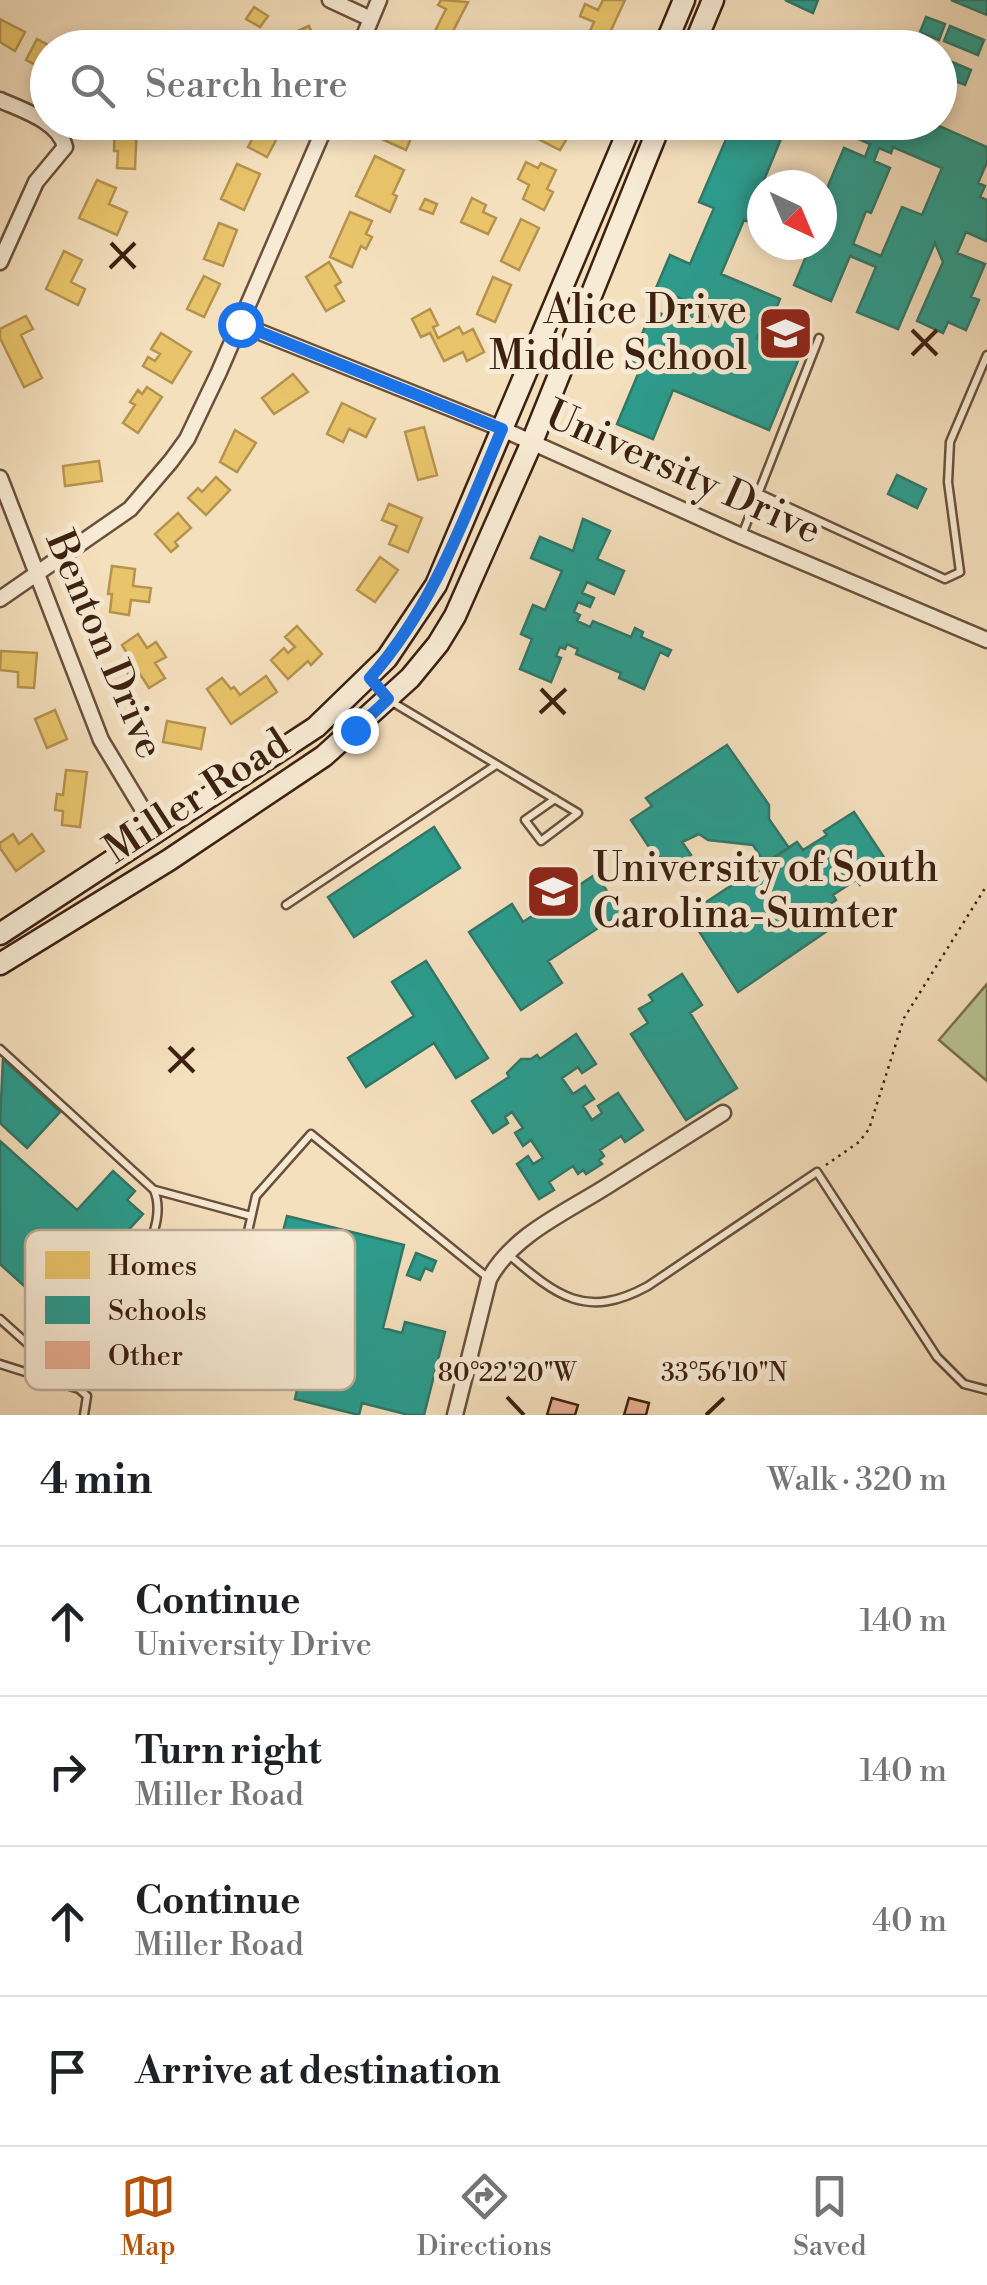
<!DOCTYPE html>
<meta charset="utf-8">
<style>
:root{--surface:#fff;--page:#f2f2f2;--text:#202124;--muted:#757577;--line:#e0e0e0;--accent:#b45309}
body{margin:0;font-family:"Libre Bodoni",serif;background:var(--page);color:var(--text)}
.compass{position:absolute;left:747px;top:170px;width:90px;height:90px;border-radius:50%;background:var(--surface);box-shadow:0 5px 15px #0003;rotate:136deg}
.stop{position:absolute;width:30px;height:30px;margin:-22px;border:8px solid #1a73e8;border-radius:50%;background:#fff}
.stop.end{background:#1a73e8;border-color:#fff;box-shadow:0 2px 10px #0008}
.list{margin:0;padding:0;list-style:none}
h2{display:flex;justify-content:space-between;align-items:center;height:130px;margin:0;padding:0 40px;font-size:42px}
h2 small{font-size:32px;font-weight:400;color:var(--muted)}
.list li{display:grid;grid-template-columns:65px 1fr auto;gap:30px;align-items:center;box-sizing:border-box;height:150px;padding:0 40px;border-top:2px solid var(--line)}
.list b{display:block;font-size:38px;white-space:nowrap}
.list p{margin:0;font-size:32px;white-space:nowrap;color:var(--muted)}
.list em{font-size:32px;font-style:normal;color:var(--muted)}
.icon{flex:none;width:55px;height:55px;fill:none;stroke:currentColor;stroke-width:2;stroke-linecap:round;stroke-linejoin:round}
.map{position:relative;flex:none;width:987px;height:1415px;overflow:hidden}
.search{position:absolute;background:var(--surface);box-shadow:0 5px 15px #0003;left:30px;right:30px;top:30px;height:110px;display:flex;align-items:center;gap:25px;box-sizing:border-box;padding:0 35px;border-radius:55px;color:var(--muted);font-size:38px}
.sheet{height:730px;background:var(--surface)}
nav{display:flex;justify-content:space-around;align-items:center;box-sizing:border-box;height:140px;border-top:2px solid var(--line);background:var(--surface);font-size:28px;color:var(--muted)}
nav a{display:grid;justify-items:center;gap:5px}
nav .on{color:var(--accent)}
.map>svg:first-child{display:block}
.green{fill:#b9c394;stroke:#7a7252;stroke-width:2.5}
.homes{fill:#e9c46a;stroke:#b5934f;stroke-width:2.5}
.schools{fill:#2a9d8f;stroke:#2f7869;stroke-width:2.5;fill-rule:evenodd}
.building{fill:#e8ae92;stroke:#3c2010;stroke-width:2.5}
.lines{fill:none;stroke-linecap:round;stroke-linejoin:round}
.lane-casing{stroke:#6a503c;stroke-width:11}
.street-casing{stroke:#6a503c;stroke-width:19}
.secondary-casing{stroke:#3c2010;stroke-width:25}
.path{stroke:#3c2010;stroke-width:2.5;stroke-dasharray:2.5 5;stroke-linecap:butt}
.lane{stroke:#f8ebd5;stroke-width:6}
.street{stroke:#f8ebd5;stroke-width:14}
.secondary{stroke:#f8ebd5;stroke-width:20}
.route{stroke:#1a73e8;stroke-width:12}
.ticks{fill:none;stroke:#3c2010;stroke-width:4}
.labels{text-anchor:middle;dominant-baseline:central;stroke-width:10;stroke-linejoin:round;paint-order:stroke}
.poi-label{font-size:40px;fill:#3c2010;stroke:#f8ebd5;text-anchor:end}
.street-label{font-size:40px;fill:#3c2010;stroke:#f8ebd5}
.key{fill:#f8ebd5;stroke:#c0ae9a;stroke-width:2.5}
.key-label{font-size:28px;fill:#3c2010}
.ticks-label{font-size:25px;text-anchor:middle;fill:#3c2010;stroke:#f8ebd5;stroke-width:10;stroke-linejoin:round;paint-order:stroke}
</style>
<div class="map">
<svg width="987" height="1415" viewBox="0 0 987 1415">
<rect width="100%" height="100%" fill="#f5e0be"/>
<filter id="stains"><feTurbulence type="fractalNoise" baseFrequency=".002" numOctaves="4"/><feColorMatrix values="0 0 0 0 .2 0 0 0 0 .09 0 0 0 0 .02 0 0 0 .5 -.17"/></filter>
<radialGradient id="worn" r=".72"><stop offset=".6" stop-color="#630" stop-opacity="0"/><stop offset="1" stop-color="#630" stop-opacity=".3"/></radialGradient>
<path class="green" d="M987,984V1081L939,1040Z"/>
<path class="homes" d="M441,0L468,2L448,41L434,33L446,9L438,5Z
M603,0H625L607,39L590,31L594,22L580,16L585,4L598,10Z
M254,7L268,16L260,27L246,19Z
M0,19L25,32L15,51L0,42Z
M309,26L318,48H291L286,36Z
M37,39L48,45V71L26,60Z
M115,122H137L135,169L117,168L118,151H114Z
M261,122L285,123L267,157L248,147Z
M380,122H405L402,129L413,134L406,150L375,136Z
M548,122H577L560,150L540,140Z
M375,156L404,170L393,194L397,196L390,212L356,196Z
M526,162L538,168L541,163L556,170L547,189L553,192L544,210L523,199L529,185L518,179Z
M237,164L260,174L244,210L221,199Z
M97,180L116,188L109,204L127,212L117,235L79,218Z
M472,198L486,205L483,212L496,218L488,234L461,222Z
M425,199L437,204L433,214L420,209Z
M350,212L372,221L366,234L372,237L366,249L361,246L352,267L330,257Z
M521,219L539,228L519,270L501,261Z
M219,223L237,230L223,266L204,259Z
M64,251L82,260L71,282L85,289L78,305L46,289Z
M329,262L341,282L335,286L344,301L326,311L306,277Z
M204,276L220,284L204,317L187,309Z
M493,277L511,285L495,322L477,314Z
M430,309L438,325L433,327L438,338L459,327L463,334L473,329L484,352L467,361L463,352L444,361L430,333L421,337L412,319Z
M26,316L33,329L21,335L42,378L24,387L0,338V329Z
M161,333L191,352L172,383L143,366L148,357L155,361L160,354L151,349Z
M293,374L308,392L274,414L262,398Z
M147,387L162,397L138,433L123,423L135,405L130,402L138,390L142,394Z
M342,403L375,419L366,437L349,429L343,442L327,434Z
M424,427L437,475L418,480L405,432Z
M235,430L256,443L237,472L220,462Z
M99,461L102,481L65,486L63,466Z
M216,477L230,490L206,515L188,498L198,488L202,492Z
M389,504L422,518L408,552L389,544L397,526L382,520Z
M178,513L191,528L175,542L178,546L171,552L155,534Z
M380,557L398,570L375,602L357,590Z
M112,566L135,569L133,586L151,588L149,602L131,600L129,615L110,612L112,594H108Z
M297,626L322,654L311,665L308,661L288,679L271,660L284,648L288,653L295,647L285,637Z
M138,634L147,648L156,642L166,657L155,663L165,678L149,688L138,671L130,677L123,665L131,660L122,645Z
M1,651L37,653L34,688L18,687V672L0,670Z
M266,676L277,692L231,724L207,689L222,678L231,689L234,687L240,695Z
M55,710L67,739L47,748L35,719Z
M167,721L205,728L201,749L163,742Z
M66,770L87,772L80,827L62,825L63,811L55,810L57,794L63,795Z
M13,834L19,844L32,834L44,851L16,871L0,848V843Z"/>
<path class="schools" d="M785,0H818L813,13Z
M951,0H987V15Z
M926,17L945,24L939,40L920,32Z
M950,26L984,40L978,55L944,41Z
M940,57L971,70L965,85L940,75Z
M751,122H788L759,192L762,193V227L744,220L721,274L780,299L770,324L764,321L757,338L800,356L769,430L673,390L653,439L617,424L641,367L630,363L652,310L674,319L682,299L656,288L670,255L690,264L714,208L699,202L730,130L745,136Z
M820,122H930L987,147V162L978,183L985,186L980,197L987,200V238L986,241L966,232L957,253L985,264L971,297L979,300L966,330L948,322L943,333L917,321L943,262L935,243L898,329L857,312L876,267L850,256L831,301L794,285L810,247L805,245H822V215L830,195L825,193L844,148L865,157L870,144ZM893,147L942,168L922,215L902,207L881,256L853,244L866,211L871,213L890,168L874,161L879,148L891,153Z
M897,475L926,489L917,508L888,494Z
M583,519L610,531L597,559L624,571L614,594L587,582L582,593L594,598L590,607L578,602L574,612L580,615L577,621L590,627L593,621L631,637L635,628L643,632L641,637L671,650L668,656L660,652L644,689L619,678L621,673L576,654L578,649L567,644L565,649L560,647L556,656L561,658L551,682L520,669L532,639L521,634L533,605L545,610L562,571L531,558L540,537L573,551Z
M727,745L769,805V819L789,848L765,864L753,845L708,840L699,834L682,842L691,855L669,869L660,857L657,859L631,820L652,806L646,798Z
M854,812L889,865L860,885L856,880L833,895L836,900L824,908L836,925L738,992L688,914L797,842L803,850L827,835L824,831Z
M434,827L460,868L354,937L328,897Z
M596,874L621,913L548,961L562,983L521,1010L469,932L512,904L523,922Z
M426,961L488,1058L456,1078L434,1043L366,1087L348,1058L414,1016L392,982Z
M682,974L702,1005L690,1013L737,1088L686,1120L631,1034L648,1023L639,1009L653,1001L649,995Z
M576,1034L596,1064L582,1073L578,1067L562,1078L573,1094L585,1086L594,1099L583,1106L592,1120L602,1113L598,1106L618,1093L643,1130L625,1142L621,1136L600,1150L604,1156L599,1160L602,1164L586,1174L583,1170L578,1174L573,1166L549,1182L554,1190L539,1199L517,1164L528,1156L533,1164L543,1158L531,1140L523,1146L515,1133L523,1128L512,1112L505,1117L508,1123L493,1133L472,1101L509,1077L507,1073L521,1059H531L537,1055L540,1059Z
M3,1059L60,1112L27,1148L0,1123Z
M0,1141L77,1210L113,1171L135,1191L127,1200L143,1214L82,1281L78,1277L63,1294L47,1280L34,1295L0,1264Z
M287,1216L404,1245L383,1328L402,1333L405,1322L445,1332L424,1415H409L362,1403L359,1415L295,1399L298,1385L247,1372Z
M416,1253L436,1261L432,1271L425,1268L420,1280L407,1275Z"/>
<path class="building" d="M552,1398L578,1405L575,1415H547Z
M629,1398L649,1403L646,1415H624Z"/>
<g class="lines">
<defs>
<path id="lane" d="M758,493L945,579L960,572L948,482L950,442L987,355
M742,535L819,338
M371,678L387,699L578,813L541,841L525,820L555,799
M286,905L496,765
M0,1049L154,1190C164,1214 151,1239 143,1262L158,1281L233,1298L256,1196L311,1134L487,1277
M155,1190L251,1216
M509,1255C557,1296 586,1320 648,1286L817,1172L937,1357L964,1384L987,1390
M0,1319L48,1362L45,1378
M0,1364L79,1389L87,1396L84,1415"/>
<path id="street" d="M330,0L371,19
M359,48L379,0
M0,100C22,110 59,121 65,147L36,182L0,262
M240,324L502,429L741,536L987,640
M0,478L101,740L157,833
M0,599L130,509L171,461L187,439L219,372L327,122
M455,1415L489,1279C512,1236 564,1213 604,1188C644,1163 684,1138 723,1113"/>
<path id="secondary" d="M664,48L684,0
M693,48L713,0
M0,934L316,727L387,658L436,585L632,122
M0,964L169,860L324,756L410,678L438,644L455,616L532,442L661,122"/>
</defs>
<use href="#lane" class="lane-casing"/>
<use href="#street" class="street-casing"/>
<use href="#secondary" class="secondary-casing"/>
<path class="path" d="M826,1165L859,1142L869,1129L904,1018L987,885"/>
<use href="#lane" class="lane"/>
<use href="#street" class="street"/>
<use href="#secondary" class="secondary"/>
</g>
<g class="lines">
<path class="route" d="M240,324L502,429C465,516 434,606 370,678L388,699L355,730"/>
</g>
<path class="ticks" d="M111,243L135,268M110,268L135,243M912,330L937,355M912,355L937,330M541,689L565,714M540,713L566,689M169,1047L194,1072M169,1072L194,1048M507,1397L524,1415M706,1415L724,1398"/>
<defs>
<symbol id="school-square" viewBox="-11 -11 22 22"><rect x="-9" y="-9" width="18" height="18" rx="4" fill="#8f2418" stroke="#f8ebd5"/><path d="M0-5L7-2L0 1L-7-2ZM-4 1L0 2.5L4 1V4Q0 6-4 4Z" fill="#fff"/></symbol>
<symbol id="university-square" viewBox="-11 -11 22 22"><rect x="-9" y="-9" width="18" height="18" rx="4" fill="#8f2418" stroke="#f8ebd5"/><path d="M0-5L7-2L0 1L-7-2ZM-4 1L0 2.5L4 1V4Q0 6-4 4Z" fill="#fff"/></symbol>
</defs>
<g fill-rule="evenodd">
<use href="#school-square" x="754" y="302" width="63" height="63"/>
<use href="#university-square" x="522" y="860" width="63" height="63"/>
</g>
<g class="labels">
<g class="poi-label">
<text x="747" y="311">Alice Drive<tspan x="747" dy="46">Middle School</tspan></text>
<text x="593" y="869" text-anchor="start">University of South<tspan x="593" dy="46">Carolina-Sumter</tspan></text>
</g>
<g class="street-label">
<text transform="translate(683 473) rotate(24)">University Drive</text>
<text transform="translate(104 645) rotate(67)">Benton Drive</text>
<text transform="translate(197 797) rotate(-33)">Miller Road</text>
</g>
</g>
<rect x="25" y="1230" width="330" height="160" rx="15" class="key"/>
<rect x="45" y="1251" width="45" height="28" fill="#e9c46a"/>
<rect x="45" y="1296" width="45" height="28" fill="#2a9d8f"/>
<rect x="45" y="1341" width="45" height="28" fill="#e8ae92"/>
<g class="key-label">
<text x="108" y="1275">Homes</text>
<text x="108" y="1320">Schools</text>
<text x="108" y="1365">Other</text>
</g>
<g class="ticks-label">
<text x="507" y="1381">80°22'20"W</text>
<text x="724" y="1381">33°56'10"N</text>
</g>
<rect width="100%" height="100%" filter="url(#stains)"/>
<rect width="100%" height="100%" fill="url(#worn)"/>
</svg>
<svg class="compass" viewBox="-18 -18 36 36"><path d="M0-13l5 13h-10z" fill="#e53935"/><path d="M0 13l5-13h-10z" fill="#757577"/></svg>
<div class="stop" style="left:240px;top:324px"></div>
<div class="stop end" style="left:355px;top:730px"></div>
<div class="search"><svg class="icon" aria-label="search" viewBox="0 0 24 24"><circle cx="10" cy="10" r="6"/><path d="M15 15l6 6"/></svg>Search here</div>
</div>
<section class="sheet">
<h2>4 min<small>Walk · 320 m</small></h2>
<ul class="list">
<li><svg class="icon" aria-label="ahead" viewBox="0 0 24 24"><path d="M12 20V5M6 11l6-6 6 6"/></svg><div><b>Continue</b><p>University Drive</p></div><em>140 m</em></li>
<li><svg class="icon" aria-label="right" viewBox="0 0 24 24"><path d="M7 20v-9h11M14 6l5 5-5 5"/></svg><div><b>Turn right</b><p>Miller Road</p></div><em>140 m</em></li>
<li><svg class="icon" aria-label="ahead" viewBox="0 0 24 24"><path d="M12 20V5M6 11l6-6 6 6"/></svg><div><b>Continue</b><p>Miller Road</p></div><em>40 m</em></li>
<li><svg class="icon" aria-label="arrive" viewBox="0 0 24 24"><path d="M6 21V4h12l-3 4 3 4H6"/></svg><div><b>Arrive at destination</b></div></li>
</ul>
</section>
<nav>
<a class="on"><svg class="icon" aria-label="map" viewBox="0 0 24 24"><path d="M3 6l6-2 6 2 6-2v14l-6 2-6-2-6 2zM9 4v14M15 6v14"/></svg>Map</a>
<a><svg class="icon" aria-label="directions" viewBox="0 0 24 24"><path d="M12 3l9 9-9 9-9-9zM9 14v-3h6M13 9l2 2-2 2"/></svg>Directions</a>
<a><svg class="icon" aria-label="saved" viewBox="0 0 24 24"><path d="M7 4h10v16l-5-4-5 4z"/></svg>Saved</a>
</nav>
